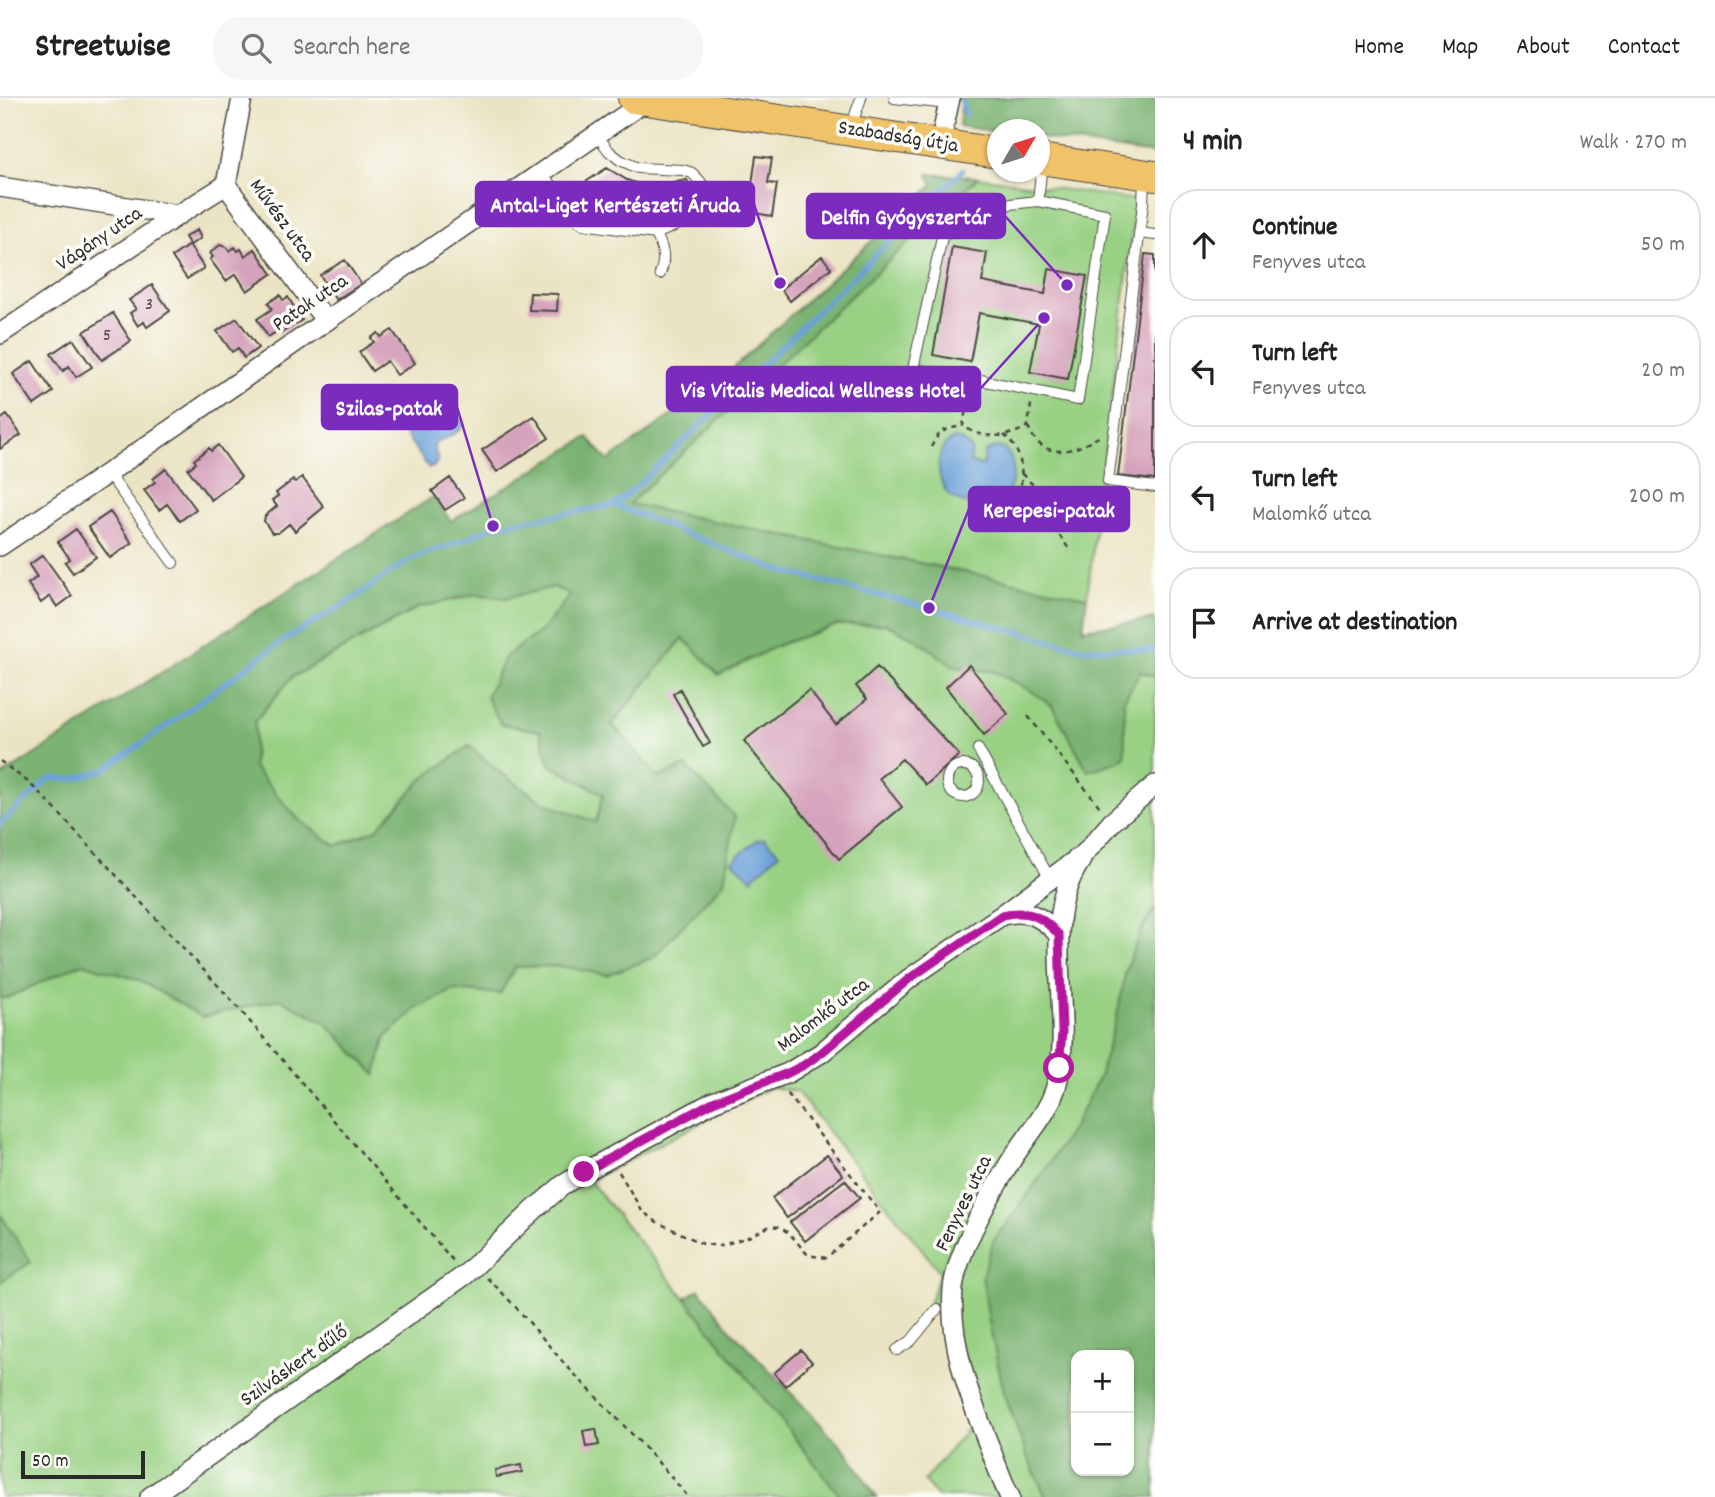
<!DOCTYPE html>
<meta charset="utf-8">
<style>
:root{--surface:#fff;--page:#f6f6f6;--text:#222;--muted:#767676;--line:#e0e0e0}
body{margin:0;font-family:Dekko,sans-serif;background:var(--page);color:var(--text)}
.controls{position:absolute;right:21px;bottom:21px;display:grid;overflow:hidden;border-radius:14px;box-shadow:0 2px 5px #0004}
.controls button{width:63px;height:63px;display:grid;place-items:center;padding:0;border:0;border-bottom:2px solid var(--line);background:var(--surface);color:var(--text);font:35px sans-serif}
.compass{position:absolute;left:987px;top:21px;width:63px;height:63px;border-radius:50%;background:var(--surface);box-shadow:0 2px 5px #0004;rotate:51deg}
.scale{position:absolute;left:21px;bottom:18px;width:124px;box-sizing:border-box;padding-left:7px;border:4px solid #2b2b2b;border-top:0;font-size:19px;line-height:24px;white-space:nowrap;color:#2b2b2b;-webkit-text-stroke:5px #fdfcf7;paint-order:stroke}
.stop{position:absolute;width:21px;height:21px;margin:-16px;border:5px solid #b5179e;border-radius:50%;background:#fff}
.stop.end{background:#b5179e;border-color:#fff;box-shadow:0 2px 7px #0008}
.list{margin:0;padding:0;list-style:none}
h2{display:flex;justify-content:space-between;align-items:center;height:91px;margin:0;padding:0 28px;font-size:30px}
h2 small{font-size:23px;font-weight:400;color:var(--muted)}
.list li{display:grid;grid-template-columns:46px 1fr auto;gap:21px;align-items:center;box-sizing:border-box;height:112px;margin:0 14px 14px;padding:0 14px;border:2px solid var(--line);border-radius:28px}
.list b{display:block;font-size:26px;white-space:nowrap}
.list p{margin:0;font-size:23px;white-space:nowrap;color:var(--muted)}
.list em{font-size:23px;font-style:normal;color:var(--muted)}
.icon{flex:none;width:38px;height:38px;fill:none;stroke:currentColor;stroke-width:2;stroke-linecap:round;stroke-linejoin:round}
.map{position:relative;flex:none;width:1155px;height:1399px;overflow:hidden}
header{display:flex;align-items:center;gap:42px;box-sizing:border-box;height:98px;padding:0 35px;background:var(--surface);border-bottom:2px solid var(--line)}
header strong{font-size:33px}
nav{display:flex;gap:38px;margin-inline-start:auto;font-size:24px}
.search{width:490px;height:63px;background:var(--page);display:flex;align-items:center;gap:18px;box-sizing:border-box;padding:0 24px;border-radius:28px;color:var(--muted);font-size:26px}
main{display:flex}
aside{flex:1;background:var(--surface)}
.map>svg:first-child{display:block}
.green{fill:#99d184;stroke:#627e58;stroke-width:2}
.forest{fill:#7ab372;stroke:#526f4e;stroke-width:2;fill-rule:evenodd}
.water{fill:#6ba0d8;stroke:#4b6682;stroke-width:2}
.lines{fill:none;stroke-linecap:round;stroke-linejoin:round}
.stream{stroke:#6ba0d8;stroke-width:5}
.building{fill:#d6a3bc}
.lane-casing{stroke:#484742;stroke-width:12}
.street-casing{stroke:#484742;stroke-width:22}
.primary-casing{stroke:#484742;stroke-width:32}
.path{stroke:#484742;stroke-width:2.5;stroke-dasharray:5 5;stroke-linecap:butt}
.lane{stroke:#fff;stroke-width:10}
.street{stroke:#fff;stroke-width:19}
.primary{stroke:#f1c369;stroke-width:30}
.route{stroke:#b5179e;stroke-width:9}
.labels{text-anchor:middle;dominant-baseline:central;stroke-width:7;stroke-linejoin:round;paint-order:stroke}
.number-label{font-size:18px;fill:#56494f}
.street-label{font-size:21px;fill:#2b2b2b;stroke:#fdfcf7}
.leader{fill:none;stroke:#7b2cbf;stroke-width:2.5}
.callout-dot{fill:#7b2cbf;stroke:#fdfcf7;stroke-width:2.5}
.callout{fill:#7b2cbf;stroke:#7b2cbf;stroke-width:2.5}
.callout-label{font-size:23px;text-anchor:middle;font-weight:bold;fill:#fff}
</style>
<header>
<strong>Streetwise</strong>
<div class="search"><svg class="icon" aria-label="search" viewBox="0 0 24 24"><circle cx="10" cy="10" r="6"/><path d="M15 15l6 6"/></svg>Search here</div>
<nav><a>Home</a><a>Map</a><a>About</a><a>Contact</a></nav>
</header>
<main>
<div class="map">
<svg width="1155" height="1399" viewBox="0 0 1155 1399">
<rect width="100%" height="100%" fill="#fdfcf7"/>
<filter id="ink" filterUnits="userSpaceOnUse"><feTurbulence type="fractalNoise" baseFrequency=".0143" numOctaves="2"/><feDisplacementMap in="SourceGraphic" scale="14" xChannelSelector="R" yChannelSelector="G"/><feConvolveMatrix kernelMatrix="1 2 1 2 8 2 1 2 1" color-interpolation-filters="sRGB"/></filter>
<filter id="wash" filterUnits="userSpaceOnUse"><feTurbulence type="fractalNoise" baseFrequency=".00686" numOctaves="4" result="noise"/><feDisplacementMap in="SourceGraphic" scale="28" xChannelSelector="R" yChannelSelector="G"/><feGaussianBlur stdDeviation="1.57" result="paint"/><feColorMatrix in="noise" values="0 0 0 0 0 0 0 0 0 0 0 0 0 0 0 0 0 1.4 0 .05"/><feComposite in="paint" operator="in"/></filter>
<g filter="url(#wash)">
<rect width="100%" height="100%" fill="#ebe4c4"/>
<path class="green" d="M978,79L1136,102L1087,499L628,406Z
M554,489L570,497L542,532L505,559L501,626L540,633L551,667L604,696L596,725L544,705L497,672L469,648L423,681L377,731L336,748L298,721L253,669L255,623L292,579L418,510L476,496L506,500Z
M886,526L916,541L955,569L996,574L1033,594L1052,608L1088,672L1125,658L1124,602L1140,574L1155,578V810L1141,832L1126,872L1117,918L1099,979L1075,1026L1028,1097L994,1142L990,1230L1004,1294L1027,1358L1046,1399H937L924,1383L971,1326L942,1218L930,1203L940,1174L797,994L771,989L589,1082L685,1200L841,1399H0V1184L31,1164L0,1116V900H7L82,865L139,882L202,919L280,901L324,923L376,977L385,940L417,910L453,892L500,896L515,869L560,868L607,877L658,680L612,626L683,540L719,577L778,547L837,527Z"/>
<path class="forest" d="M962,0H1155V56L1040,40V32H998L997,34L959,28Z
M928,76L978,79L629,406L1087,499L1083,531L1155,521V578L1140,574L1124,602L1125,658L1119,663L1088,673L1052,608L1033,594L996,574L955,569L916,541L886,526L837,527L778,547L719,577L683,540L612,626L658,679L686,668L735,719L724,784L653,860L607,877L560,868L515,869L500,896L453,892L417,910L385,940L376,977L324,923L280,901L202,919L139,882L82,865L7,900H0V679L433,399L451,423L588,339L608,363L719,283L933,87ZM554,489L570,497L542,532L505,559L486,599L501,626L540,633L550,667L603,696L596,724L544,705L497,672L469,648L423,681L377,731L336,748L298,721L253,669L255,623L292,579L417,510L476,496L506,500Z
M1155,810V1399H1046L1027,1358L1004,1294L990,1230L982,1177L994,1142L1028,1097L1075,1026L1099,979L1117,918L1126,872L1141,832ZM1129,1257V1373H1076V1257Z
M0,1116L31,1164L0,1184Z
M699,1191L732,1233L848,1355L876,1399H841L685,1200Z"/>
<path class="water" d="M440,301C450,305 459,316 464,326C458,337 446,339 435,345L434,348L438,363L433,369L429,370L401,331L403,327L429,305Z
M954,341L962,342L972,351L970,365L983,367L985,354C1020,331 1023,402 990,409C986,410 979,408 974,407C966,405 955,404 949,397C936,383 933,349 954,341Z
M764,740L779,755L752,781L732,763L756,743Z"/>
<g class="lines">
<path class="stream" d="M960,0L966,17
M615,407L775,471L929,510L1079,550L1155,552
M0,726L48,682L54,680L74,681L104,672L168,627L284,542L350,503L394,472L418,458L464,442L493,428L615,407L644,382L963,72"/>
</g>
<g id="blocks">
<path class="building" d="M756,58L772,60L768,85L777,86L772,118L748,114Z
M607,70L627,82L641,87H662L687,82L698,112L655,130L588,122L569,95Z
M197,132L201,140L190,147L185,139Z
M189,147L204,170L187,181L172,159Z
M220,147L226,149L229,153L235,149L238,153L241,151L245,158L255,151L272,176L247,193L236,176L226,183L210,161L213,159L210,155Z
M952,149L987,155L982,184L1045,196L1049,171L1087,178L1068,281L1030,274L1039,226L979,215L970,264L933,257Z
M1145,156L1155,157V382L1118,378Z
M822,158L831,170L790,203L781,191Z
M345,162L361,186L336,202L320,177Z
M152,187L170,213L147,229L144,224L138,228L130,215L136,211L129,202Z
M530,195L558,196L557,213L529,212Z
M280,197L283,202L288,199L302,222L281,235L279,232L268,239L257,221L272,211L268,205Z
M113,215L131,243L102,262L84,234Z
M237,220L258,250L244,260L238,250L232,254L217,233Z
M392,232L415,265L397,277L387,263L372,273L359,254L374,244L371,240L378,235L381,239Z
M73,241L92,269L76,279L69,268L63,273L51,256Z
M32,263L53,294L34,307L13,276Z
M7,317L21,337L0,351V322Z
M534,318L549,340L497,374L482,352Z
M218,347L241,379L211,402L188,371L196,365L194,362L209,350L211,353Z
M166,371L196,411L180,423L167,406L159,412L144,392L155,384L153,381Z
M302,379L324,409L295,433L289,426L278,435H272L264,423L265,418L277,408L272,402L278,398L276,395L293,382L295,384Z
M450,380L464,400L445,412L432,393Z
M110,414L132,445L110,460L88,429Z
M76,431L96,459L73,475L65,464L70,461L58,444Z
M43,457L72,498L57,509L50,498L41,505L28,486L37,479L29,467Z
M969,567L1008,616L984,637L946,589Z
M877,569L959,657L926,687L902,661L879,680L902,709L839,761L744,643L809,592L836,627L867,601L856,588Z
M680,591L710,645L703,649L673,596Z
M827,1057L843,1077L787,1120L772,1100Z
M845,1082L860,1100L805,1143L790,1124Z
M801,1252L812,1264L785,1288L774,1275Z
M596,1331L599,1347L586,1349L583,1333Z
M521,1367L522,1374L496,1379L495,1372Z"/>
</g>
</g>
<g filter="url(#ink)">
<use href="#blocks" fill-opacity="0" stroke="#484742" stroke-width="2"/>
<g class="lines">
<defs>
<path id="lane" d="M894,0L948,6
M851,29L861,0
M542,75L574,120L583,126L656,136L697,118L704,111L708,102L706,93L700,83L692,75L683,72L638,70L620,62L609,53L597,37
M1144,80L1143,106L1108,383L1155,389
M1038,103L1010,106L977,116L942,139L913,271L971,280L1078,302L1105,116L1038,103L1042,65
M1139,135L1155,137
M656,136C663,150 666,161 660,176
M108,375L173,465
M978,651L1050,781
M947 683a16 16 0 1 1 32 0a16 16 0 1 1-32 0Z
M897,1252L911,1243L937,1211"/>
<path id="street" d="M242,0L226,87L326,223
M940,46L950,0
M0,89L178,117
M0,236L178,117L226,87
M0,448L108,375L326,223L647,2
M1002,817C1028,811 1042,818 1059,837
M150,1399L465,1177L535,1111L563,1087L584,1074L713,1004L788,975L821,955L910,880L1002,817L1085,755L1112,724L1155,687
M1010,1399C1002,1383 996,1366 990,1350C970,1300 949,1246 953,1191C956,1157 988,1101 1006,1071C1022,1042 1049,1018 1057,985C1075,913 1037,826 1081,762"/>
<path id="primary" d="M633,0L998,55
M1040,61L1155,78"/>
</defs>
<use href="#lane" class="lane-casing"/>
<use href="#street" class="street-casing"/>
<use href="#primary" class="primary-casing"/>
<path class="path" d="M969,294L963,328C982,341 1008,341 1028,328L1031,306
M1028,328C1041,364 1073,355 1100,338
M1004,337C1023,353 1023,373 1020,395
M931,349C940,332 944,331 963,328
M1022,376C1034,388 1044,399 1061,401
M1051,399L1055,431L1069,451
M1028,618L1100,709
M0,663L28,684L43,698L235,906L454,1164
M619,1074L642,1113L657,1124L703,1146L720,1148L751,1138L770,1128L779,1129L789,1135L808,1157L826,1160L880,1114L787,995
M487,1180C515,1206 538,1235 563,1264C605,1309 649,1351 688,1399"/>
<use href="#lane" class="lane"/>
<use href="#street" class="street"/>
<use href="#primary" class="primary"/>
</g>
</g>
<g class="lines" filter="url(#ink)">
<path class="route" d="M584,1074L713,1004L788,975L804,967L821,955L910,880L1002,817C1028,811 1042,818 1059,837L1062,934L1059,970"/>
</g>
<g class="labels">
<g class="number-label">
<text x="149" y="207">3</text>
<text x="107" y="238">5</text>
</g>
<g class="street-label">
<text transform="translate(898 40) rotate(9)">Szabadság útja</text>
<text transform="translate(281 123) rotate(54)">Művész utca</text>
<text transform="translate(100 142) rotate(-34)">Vágány utca</text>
<text transform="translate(311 206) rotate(-34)">Patak utca</text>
<text transform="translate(824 918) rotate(-37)">Malomkő utca</text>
<text transform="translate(965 1106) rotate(-64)">Fenyves utca</text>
<text transform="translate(295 1269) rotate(-35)">Szilváskert dűlő</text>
</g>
</g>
<path class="leader" d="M780 185L754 106M1067 187L1005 118M1044 220L980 291M493 428L457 309M929 510L969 411"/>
<g class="callout-dot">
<circle cx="780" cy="185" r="7"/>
<circle cx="1067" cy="187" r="7"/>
<circle cx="1044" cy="220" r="7"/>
<circle cx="493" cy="428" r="7"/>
<circle cx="929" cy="510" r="7"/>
</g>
<g class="callout">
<rect x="476" y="84" width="278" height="44" rx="7"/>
<rect x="807" y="96" width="198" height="44" rx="7"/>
<rect x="667" y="269" width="313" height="44" rx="7"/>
<rect x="322" y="287" width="135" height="44" rx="7"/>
<rect x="969" y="389" width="160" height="44" rx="7"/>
</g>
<g class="callout-label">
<text x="615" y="114">Antal-Liget Kertészeti Áruda</text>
<text x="906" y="126">Delfin Gyógyszertár</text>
<text x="823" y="299">Vis Vitalis Medical Wellness Hotel</text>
<text x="389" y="317">Szilas-patak</text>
<text x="1049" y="419">Kerepesi-patak</text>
</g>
</svg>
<div class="controls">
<button>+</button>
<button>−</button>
</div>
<svg class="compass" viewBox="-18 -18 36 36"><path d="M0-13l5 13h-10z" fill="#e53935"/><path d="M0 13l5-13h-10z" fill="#767676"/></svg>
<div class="scale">50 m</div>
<div class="stop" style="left:1059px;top:970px"></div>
<div class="stop end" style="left:584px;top:1074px"></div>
</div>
<aside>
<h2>4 min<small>Walk · 270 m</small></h2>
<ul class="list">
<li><svg class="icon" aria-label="ahead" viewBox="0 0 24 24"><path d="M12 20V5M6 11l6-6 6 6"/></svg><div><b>Continue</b><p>Fenyves utca</p></div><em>50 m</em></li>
<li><svg class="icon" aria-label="left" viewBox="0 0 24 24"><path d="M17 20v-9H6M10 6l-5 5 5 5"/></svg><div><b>Turn left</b><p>Fenyves utca</p></div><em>20 m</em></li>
<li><svg class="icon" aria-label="left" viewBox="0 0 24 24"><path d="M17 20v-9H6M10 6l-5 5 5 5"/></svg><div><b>Turn left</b><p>Malomkő utca</p></div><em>200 m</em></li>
<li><svg class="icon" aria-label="arrive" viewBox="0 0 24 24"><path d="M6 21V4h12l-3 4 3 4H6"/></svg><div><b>Arrive at destination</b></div></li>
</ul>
</aside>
</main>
